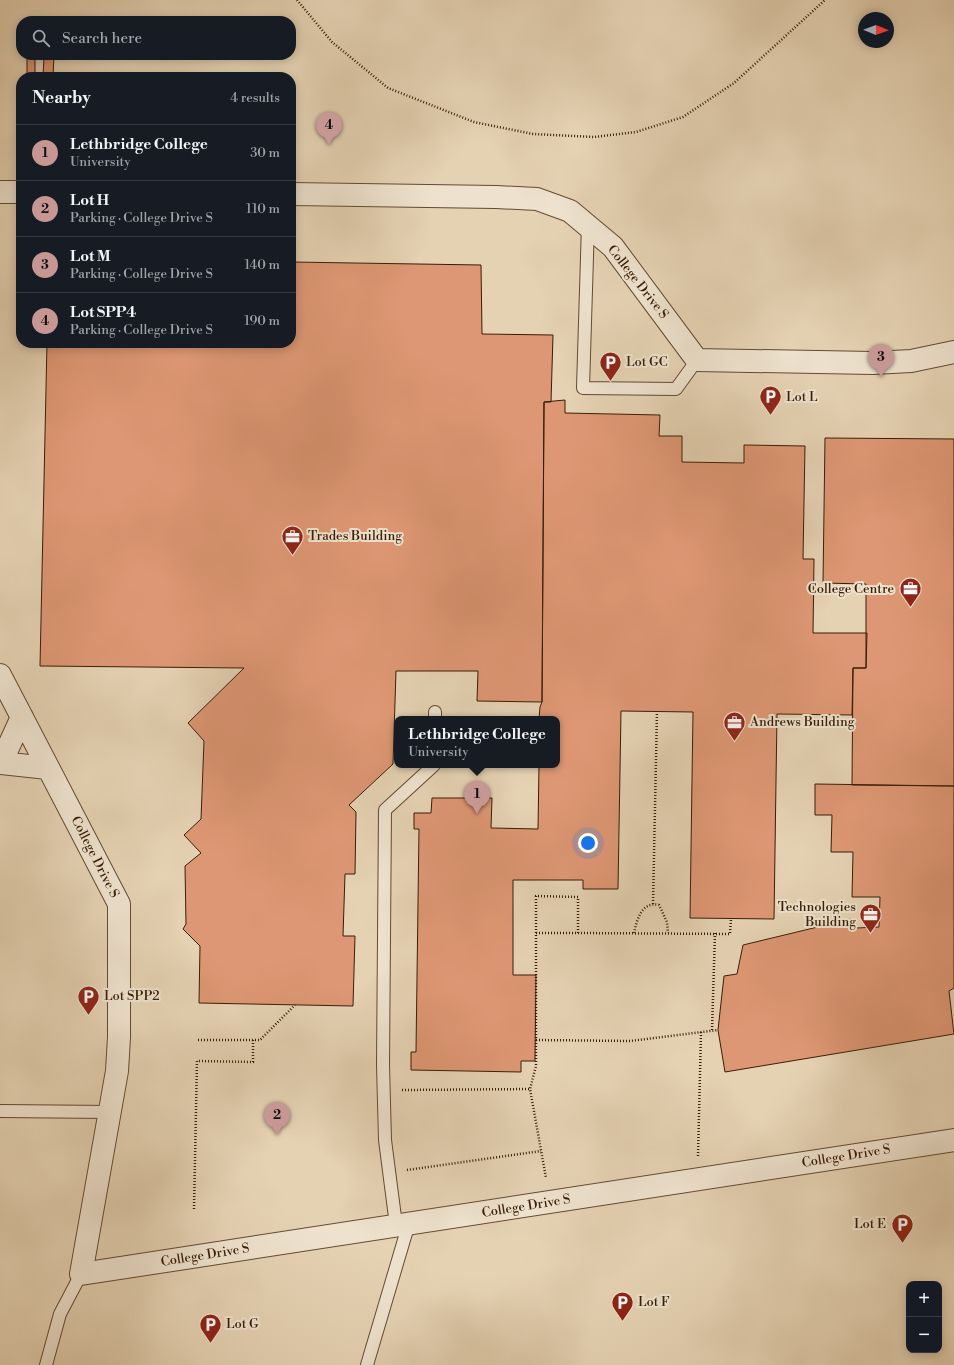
<!DOCTYPE html>
<meta charset="utf-8">
<style>
:root{--surface:#171b24;--page:#242831;--text:#f1f3f6;--muted:#9ea1a6;--line:#363941;--accent:#c59692}
body{margin:0;font-family:"Libre Bodoni",serif;background:var(--page);color:var(--text)}
.controls{position:absolute;right:12px;bottom:12px;display:grid;overflow:hidden;border-radius:8px;box-shadow:0 2px 10px #0003}
.controls button{width:36px;height:36px;display:grid;place-items:center;padding:0;border:0;border-bottom:1px solid var(--line);background:var(--surface);color:var(--text);font:20px sans-serif}
.compass{position:absolute;left:858px;top:12px;width:36px;height:36px;border-radius:50%;background:var(--surface);box-shadow:0 2px 10px #0003;rotate:91deg}
.you{position:absolute;left:588px;top:843px;width:14px;height:14px;margin:-10px;border:3px solid #fff;border-radius:50%;background:#1a73e8;box-shadow:0 0 0 6px #1a73e833}
.badge{display:grid;place-items:center;width:26px;height:26px;border-radius:50%;background:var(--accent);color:#111;font-size:13px;font-weight:700}
.pin{position:absolute;translate:-50% -33px;filter:drop-shadow(0 1px 2px #0008)}
.pin::after{content:'';position:absolute;top:21px;width:14px;height:12px;background:inherit;clip-path:polygon(0 0,100% 0,50% 100%)}
.popup{position:absolute;left:394px;top:716px;width:166px;height:52px;box-sizing:border-box;display:grid;place-content:center;border-radius:8px;background:var(--surface);filter:drop-shadow(0 1px 3px #0005);font-size:13px;white-space:nowrap;color:var(--muted)}
.popup b{font-size:15px;color:var(--text)}
.popup::after{content:'';position:absolute;left:50%;top:100%;margin-left:-8px;border:8px solid transparent;border-top-color:var(--surface)}
.list{margin:0;padding:0;list-style:none}
h2{display:flex;justify-content:space-between;align-items:center;height:52px;margin:0;padding:0 16px;font-size:17px}
h2 small{font-size:13px;font-weight:400;color:var(--muted)}
.list li{display:grid;grid-template-columns:26px 1fr auto;gap:12px;align-items:center;box-sizing:border-box;height:56px;padding:0 16px;border-top:1px solid var(--line)}
.list b{display:block;font-size:15px;white-space:nowrap}
.list p{margin:0;font-size:13px;white-space:nowrap;color:var(--muted)}
.list em{font-size:13px;font-style:normal;color:var(--muted)}
.icon{flex:none;width:22px;height:22px;fill:none;stroke:currentColor;stroke-width:2;stroke-linecap:round;stroke-linejoin:round}
.map{position:relative;flex:none;width:954px;height:1365px;overflow:hidden}
.search{position:absolute;background:var(--surface);box-shadow:0 2px 10px #0003;left:16px;top:16px;width:280px;height:44px;display:flex;align-items:center;gap:10px;box-sizing:border-box;padding:0 14px;border-radius:16px;color:var(--muted);font-size:15px}
.panel{position:absolute;background:var(--surface);box-shadow:0 2px 10px #0003;left:16px;top:72px;width:280px;height:276px;border-radius:16px}
.map>svg:first-child{display:block}
.building{fill:#de9774;stroke:#391d06}
.lines{fill:none;stroke-linecap:round;stroke-linejoin:round}
.service-casing{stroke:#644a31;stroke-width:14}
.minor-casing{stroke:#644a31;stroke-width:24}
.path{stroke:#391d06;stroke-width:2.5;stroke-dasharray:1 2;stroke-linecap:butt}
.service{stroke:#eee2ce;stroke-width:12}
.minor{stroke:#eee2ce;stroke-width:22}
.labels{text-anchor:middle;dominant-baseline:central;stroke-width:4;stroke-linejoin:round;paint-order:stroke}
.street-label{font-size:13px;fill:#391d06;stroke:#eee2ce}
.poi-label{font-size:13px;fill:#391d06;stroke:#eee2ce;text-anchor:start}
</style>
<div class="map">
<svg width="954" height="1365" viewBox="0 0 954 1365">
<rect width="100%" height="100%" fill="#e5d2b3"/>
<filter id="stains"><feTurbulence type="fractalNoise" baseFrequency=".005" numOctaves="4"/><feColorMatrix values="0 0 0 0 .2 0 0 0 0 .09 0 0 0 0 .02 0 0 0 .5 -.17"/></filter>
<radialGradient id="worn" r=".72"><stop offset=".6" stop-color="#630" stop-opacity="0"/><stop offset="1" stop-color="#630" stop-opacity=".3"/></radialGradient>
<path class="building" d="M27,55H54L53,77H43L44,57H35V77H27Z
M291,262L481,265L482,334L553,335L551,402H544L542,702L477,701L478,671H396L393,764L349,805L356,812L355,874H345L343,936H355L353,1006L199,1003L200,946L183,929L186,924L185,866L201,853L184,835L201,819L204,741L188,723L244,668L40,666L47,343H291Z
M565,400V413L660,415L659,436H682V462L744,463V445L805,446L803,559H814L813,633H867L866,668H853L852,715L777,714L774,919L690,918L693,712L621,711L618,889H583V880H513V975H536L535,1061H521V1072L411,1070V1052H416L419,829H414V813H431L432,798H492L491,828L538,829L539,765H557V719H539L540,707L542,702L544,402Z
M825,438L954,439V786L852,785L853,668H866V584L823,583Z
M815,784L954,786V988L949,991L954,1034L725,1072L718,1030L724,976L737,974L743,945L851,919L856,928L879,927L880,897H852L853,852H831L832,815H815Z"/>
<g class="lines">
<defs>
<path id="service" d="M588,224L583,388L676,389L697,360
M435,719V712
M0,1111L110,1112
M396,1225L385,1140L383,1065L385,810L434,765
M46,1365L60,1314L81,1274
M367,1365L409,1223"/>
<path id="minor" d="M0,192H21
M291,194L496,197L537,199L570,211L613,247L697,360L873,363L911,361L954,352
M0,675L119,904V1037L117,1071L81,1274L954,1140
M0,763L48,768
M1,763L22,717"/>
</defs>
<use href="#service" class="service-casing"/>
<use href="#minor" class="minor-casing"/>
<path class="path" d="M297,0L332,42L388,88L474,122L533,134L594,137L636,132L683,117L734,83L825,0
M653,904L657,711
M536,933H578V897L536,896V1066L530,1089L546,1178
M578,933L730,934L731,919
M634,933C637,919 642,901 659,905L667,922L668,933
M712,1030L715,933
M198,1040H260L295,1005
M536,1040L630,1041L718,1030
M402,1090L530,1089
M698,1156L701,1032
M407,1170L541,1151
M194,1209L197,1061L253,1062V1040"/>
<use href="#service" class="service"/>
<use href="#minor" class="minor"/>
</g>
<defs>
<symbol id="parking-pin" viewBox="-11 -11 22 30"><path d="M0 17L-7.5 6A9.5 9.5 0 1 1 7.5 6Z" fill="#8f2418" stroke="#eee2ce"/><path d="M-3.5-5.5H1a3.5 3.5 0 0 1 0 7H-1V5.5H-3.5ZM-1-3.4V-.6H.8a1.4 1.4 0 0 0 0-2.8Z" fill="#fff"/></symbol>
<symbol id="office-pin" viewBox="-11 -11 22 30"><path d="M0 17L-7.5 6A9.5 9.5 0 1 1 7.5 6Z" fill="#8f2418" stroke="#eee2ce"/><path d="M-6-3h4V-5.5h4V-3h4V5H-6ZM-1-4.5V-3h2v-1.5ZM-6 0V1H6V0Z" fill="#fff"/></symbol>
</defs>
<g fill-rule="evenodd">
<use href="#parking-pin" x="598" y="350" width="25" height="34"/>
<use href="#parking-pin" x="758" y="384" width="25" height="34"/>
<use href="#office-pin" x="280" y="524" width="25" height="34"/>
<use href="#office-pin" x="898" y="576" width="25" height="34"/>
<use href="#office-pin" x="722" y="710" width="25" height="34"/>
<use href="#office-pin" x="858" y="902" width="25" height="34"/>
<use href="#parking-pin" x="76" y="984" width="25" height="34"/>
<use href="#parking-pin" x="890" y="1212" width="25" height="34"/>
<use href="#parking-pin" x="610" y="1290" width="25" height="34"/>
<use href="#parking-pin" x="198" y="1312" width="25" height="34"/>
</g>
<g class="labels">
<g class="street-label">
<text transform="translate(638 282) rotate(52)">College Drive S</text>
<text transform="translate(95 857) rotate(63)">College Drive S</text>
<text transform="translate(846 1156) rotate(-9)">College Drive S</text>
<text transform="translate(526 1206) rotate(-9)">College Drive S</text>
<text transform="translate(205 1255) rotate(-9)">College Drive S</text>
</g>
<g class="poi-label">
<text x="626" y="362">Lot GC</text>
<text x="786" y="397">Lot L</text>
<text x="308" y="536">Trades Building</text>
<text x="894" y="589" text-anchor="end">College Centre</text>
<text x="750" y="722">Andrews Building</text>
<text x="856" y="907" text-anchor="end">Technologies<tspan x="856" dy="15">Building</tspan></text>
<text x="104" y="996">Lot SPP2</text>
<text x="886" y="1224" text-anchor="end">Lot E</text>
<text x="638" y="1302">Lot F</text>
<text x="226" y="1324">Lot G</text>
</g>
</g>
<rect width="100%" height="100%" filter="url(#stains)"/>
<rect width="100%" height="100%" fill="url(#worn)"/>
</svg>
<div class="controls">
<button>+</button>
<button>−</button>
</div>
<svg class="compass" viewBox="-18 -18 36 36"><path d="M0-13l5 13h-10z" fill="#e53935"/><path d="M0 13l5-13h-10z" fill="#9ea1a6"/></svg>
<div class="you"></div>
<div class="pin badge" style="left:477px;top:814px">1</div>
<div class="popup"><b>Lethbridge College</b>University</div>
<div class="pin badge" style="left:277px;top:1135px">2</div>
<div class="pin badge" style="left:881px;top:377px">3</div>
<div class="pin badge" style="left:329px;top:145px">4</div>
<div class="search"><svg class="icon" aria-label="search" viewBox="0 0 24 24"><circle cx="10" cy="10" r="6"/><path d="M15 15l6 6"/></svg>Search here</div>
<section class="panel">
<h2>Nearby<small>4 results</small></h2>
<ul class="list">
<li><span class="badge">1</span><div><b>Lethbridge College</b><p>University</p></div><em>30 m</em></li>
<li><span class="badge">2</span><div><b>Lot H</b><p>Parking · College Drive S</p></div><em>110 m</em></li>
<li><span class="badge">3</span><div><b>Lot M</b><p>Parking · College Drive S</p></div><em>140 m</em></li>
<li><span class="badge">4</span><div><b>Lot SPP4</b><p>Parking · College Drive S</p></div><em>190 m</em></li>
</ul>
</section>
</div>
